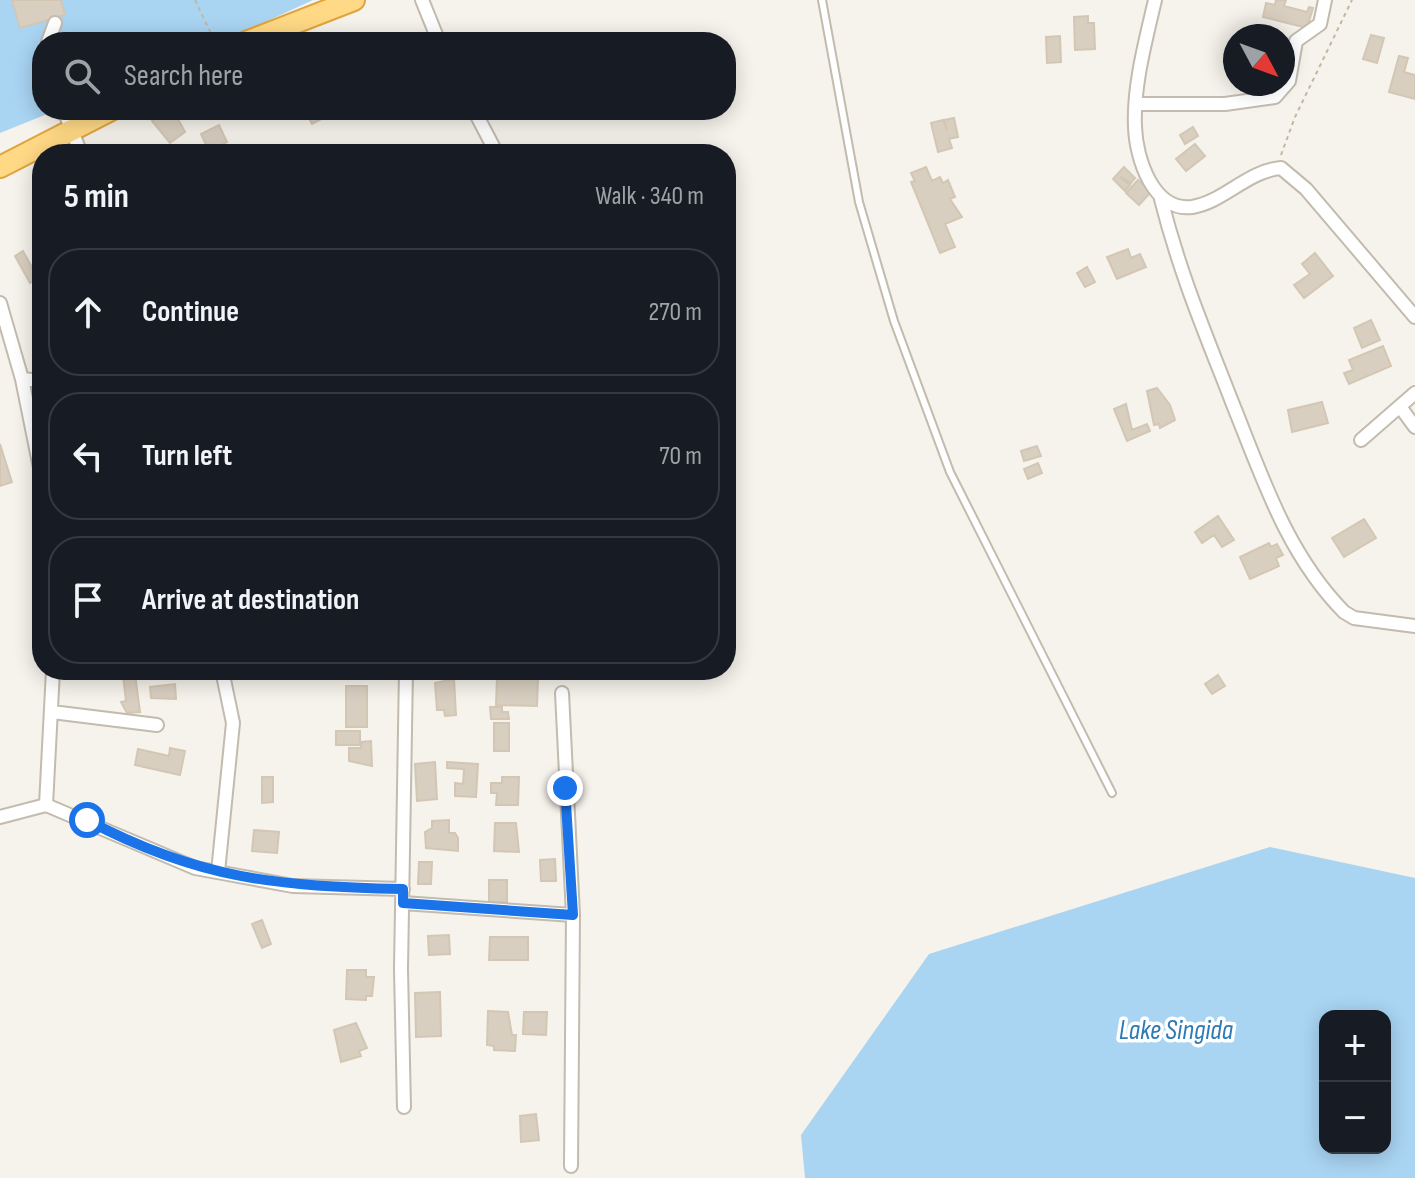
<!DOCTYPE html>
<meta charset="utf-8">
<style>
:root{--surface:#171b24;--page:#20242c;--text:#f1f3f6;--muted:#9ea1a6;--line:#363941}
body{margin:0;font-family:"Sofia Sans Condensed",sans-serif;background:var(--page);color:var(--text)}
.controls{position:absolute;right:24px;bottom:24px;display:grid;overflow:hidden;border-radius:16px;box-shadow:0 4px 20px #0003}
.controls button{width:72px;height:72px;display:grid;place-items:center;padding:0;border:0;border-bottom:2px solid var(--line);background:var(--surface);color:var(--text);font:40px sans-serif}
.compass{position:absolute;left:1223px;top:24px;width:72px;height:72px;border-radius:50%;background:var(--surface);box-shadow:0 4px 20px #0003;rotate:131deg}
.stop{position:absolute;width:24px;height:24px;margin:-18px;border:6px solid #1a73e8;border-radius:50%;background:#fff}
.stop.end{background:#1a73e8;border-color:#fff;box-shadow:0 2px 8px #0008}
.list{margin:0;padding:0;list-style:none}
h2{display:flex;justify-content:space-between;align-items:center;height:104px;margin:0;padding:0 32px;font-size:34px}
h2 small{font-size:26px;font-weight:400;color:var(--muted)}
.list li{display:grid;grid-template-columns:52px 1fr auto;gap:24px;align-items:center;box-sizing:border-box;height:128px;margin:0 16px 16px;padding:0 16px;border:2px solid var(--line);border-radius:32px}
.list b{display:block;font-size:30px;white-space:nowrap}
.list em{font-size:26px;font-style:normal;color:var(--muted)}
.icon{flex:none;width:44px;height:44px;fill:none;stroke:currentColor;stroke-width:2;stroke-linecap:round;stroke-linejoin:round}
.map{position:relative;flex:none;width:1415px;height:1178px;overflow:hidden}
.search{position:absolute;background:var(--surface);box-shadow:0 4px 20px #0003;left:32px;top:32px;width:704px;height:88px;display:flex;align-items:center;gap:20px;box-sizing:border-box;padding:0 28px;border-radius:32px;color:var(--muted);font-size:30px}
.panel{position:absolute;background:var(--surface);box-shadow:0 4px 20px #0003;left:32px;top:144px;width:704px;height:536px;border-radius:32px}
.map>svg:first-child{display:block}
.water{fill:#a9d4f2;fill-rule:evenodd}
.building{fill:#d8cfc1;stroke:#d3c7b4;stroke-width:2}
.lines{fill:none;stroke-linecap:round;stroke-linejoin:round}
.service-casing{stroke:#c2bbae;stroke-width:10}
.minor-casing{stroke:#c2bbae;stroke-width:16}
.trunk-casing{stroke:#e0a43c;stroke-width:24}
.path{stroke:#c4b79f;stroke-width:2;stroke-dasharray:4 4;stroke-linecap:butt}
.service{stroke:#fff;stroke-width:6}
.minor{stroke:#fff;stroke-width:12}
.trunk{stroke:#ffd985;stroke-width:20}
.route{stroke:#1a73e8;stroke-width:10}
.labels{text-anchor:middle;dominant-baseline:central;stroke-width:7;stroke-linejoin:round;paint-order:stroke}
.water-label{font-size:28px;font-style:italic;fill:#2e7ab2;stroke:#fff}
</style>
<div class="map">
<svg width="1415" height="1178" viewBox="0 0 1415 1178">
<rect width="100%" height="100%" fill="#f6f3ec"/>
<path class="water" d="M0,0H313L222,42H42V110H57L0,133Z
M1270,847L1415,878V1178H805L801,1135L929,954ZM1325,1016H1385V1148H1325Z"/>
<path class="building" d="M12,0H61L65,15L20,28Z
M1276,0H1286L1284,6L1307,12L1309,7L1313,8L1307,28L1263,17L1266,3L1275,5Z
M1088,16V23H1094L1095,49L1075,50L1074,17Z
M1371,35L1384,38L1377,63L1363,59Z
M1060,36L1061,62L1047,63L1046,37Z
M1399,56L1408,58L1404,72L1415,75V99L1389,92Z
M168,110H173L185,132L170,143L152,121Z
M310,110H324L327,116L312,124L306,112Z
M954,118L958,137L949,139L952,148L938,152L931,123L943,120L947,130L944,120Z
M219,125L227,142L209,151L201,134Z
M1193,127L1198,136L1185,144L1180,135Z
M1195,144L1205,156L1186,171L1176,159Z
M926,167L932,181L940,177L943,183L948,180L955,197L950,199L962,217L945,224L955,247L940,253L911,182L915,181L911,173Z
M1124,167L1135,178L1131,183L1120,177L1130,185L1125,191L1113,179Z
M1138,180L1151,192L1139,205L1126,193Z
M1128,249L1131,258L1140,254L1146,267L1117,279L1107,257Z
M23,251L38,278L30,283L15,256Z
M1315,253L1333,276L1304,298L1294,285L1310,274L1302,264Z
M1087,267L1095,282L1085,287L1077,273Z
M1371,320L1380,340L1362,348L1354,328Z
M1383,346L1391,366L1349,384L1344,373L1353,370L1349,360Z
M1157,388L1170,405L1175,420L1160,428L1159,424L1154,425L1147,391Z
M1322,402L1328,423L1292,432L1288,410Z
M1126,404L1132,430L1147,424L1150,431L1127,441L1114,409Z
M0,444L12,482L0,486Z
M1037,446L1041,456L1024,461L1021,451Z
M1038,463L1042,473L1028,479L1024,469Z
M1218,516L1234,540L1222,547L1214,535L1202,543L1195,532Z
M1364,519L1376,538L1344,557L1332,538Z
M1269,543L1271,547L1277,544L1283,555L1276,558L1279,566L1250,579L1240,557Z
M135,674L140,712L127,713L121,702L126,701L123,676Z
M1218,675L1225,686L1212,694L1205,684Z
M497,677L538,678L537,706L496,705Z
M454,679L456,715L445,716L444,710H437L435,683Z
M175,684L176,699L151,698L150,687Z
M346,686H367V727H346Z
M490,707H502V712H508L509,719H491Z
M494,723H509V751H494Z
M336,731H360V745H336Z
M371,741L372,766L349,761V748H361V742Z
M170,748L185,751L180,775L135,765L138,749L169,756Z
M435,762L437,799L417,801L415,764Z
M447,762L478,764L476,797L455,796V783L463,784L464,769L447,768Z
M262,777H273V802L262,803Z
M502,777H519L518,805H496L497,793H491V783H502Z
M449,820V833H455L458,838V851L426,848L425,832L432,828V821Z
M495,823H516L519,852L494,851Z
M254,830L279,832L277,853L252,851Z
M555,859L556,881H541L540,860Z
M419,862H432L431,884H418Z
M489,880H507V902H489Z
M262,920L271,944L262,948L252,924Z
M449,935L450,954L429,955L428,936Z
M490,937H528V960H489Z
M347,970H366V977H374L372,996H366V1000L346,999Z
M440,992L441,1036L416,1037L415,993Z
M488,1011L508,1012L512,1035H516L515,1051L494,1050V1046L487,1045Z
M524,1012H547L546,1035L523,1034Z
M356,1023L367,1048L359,1051L361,1056L341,1062L334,1030Z
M536,1114L539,1140L521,1142L520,1116Z"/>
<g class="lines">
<defs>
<path id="service" d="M822,0L859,202L894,321L950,472L1112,793"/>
<path id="minor" d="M422,0L439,42
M1155,0C1146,39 1133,86 1135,127C1136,158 1153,212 1192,207C1224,202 1247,171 1281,168L1306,189L1415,317
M48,42L55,23
M1136,104H1225L1275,97L1289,81L1296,41L1320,24L1325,0
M64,110L81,154
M474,110L497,154
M1161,199C1180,274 1204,330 1232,402C1262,476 1286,553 1344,612L1354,618L1415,626
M0,303L22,379L42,478
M22,379L42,381
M1401,408L1415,427
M1361,440L1415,393
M562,693L573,915L571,1166
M52,712L157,725
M46,805L53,670
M0,817L46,805L195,868L293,886L403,889
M218,872L233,723L222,670
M403,903L573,915
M404,1107L401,969L406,670"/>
<path id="trunk" d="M246,42L354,0
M0,167L111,110"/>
</defs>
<use href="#service" class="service-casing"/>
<use href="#minor" class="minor-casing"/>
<use href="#trunk" class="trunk-casing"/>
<path class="path" d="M195,0L215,42
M1281,155L1295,117L1352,0"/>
<use href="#service" class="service"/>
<use href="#minor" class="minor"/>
<use href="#trunk" class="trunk"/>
</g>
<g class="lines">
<path class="route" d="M87,820C200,880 278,886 403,889V903L573,915L565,788"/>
</g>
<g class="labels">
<g class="water-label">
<text x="1176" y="1030">Lake Singida</text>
</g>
</g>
</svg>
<div class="controls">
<button>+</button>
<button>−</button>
</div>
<svg class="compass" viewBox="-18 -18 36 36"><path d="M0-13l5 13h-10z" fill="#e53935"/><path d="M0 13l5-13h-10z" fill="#9ea1a6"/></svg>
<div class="stop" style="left:87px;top:820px"></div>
<div class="stop end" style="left:565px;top:788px"></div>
<div class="search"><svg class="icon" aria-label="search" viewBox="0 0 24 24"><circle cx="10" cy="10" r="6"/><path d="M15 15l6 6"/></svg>Search here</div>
<section class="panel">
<h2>5 min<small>Walk · 340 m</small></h2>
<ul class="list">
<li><svg class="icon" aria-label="ahead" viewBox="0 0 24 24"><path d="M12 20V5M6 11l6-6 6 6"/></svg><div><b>Continue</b></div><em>270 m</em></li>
<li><svg class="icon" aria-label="left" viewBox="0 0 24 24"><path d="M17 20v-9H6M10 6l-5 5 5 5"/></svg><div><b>Turn left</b></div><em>70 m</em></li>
<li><svg class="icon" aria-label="arrive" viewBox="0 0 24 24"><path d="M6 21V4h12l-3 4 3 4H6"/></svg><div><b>Arrive at destination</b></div></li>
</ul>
</section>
</div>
